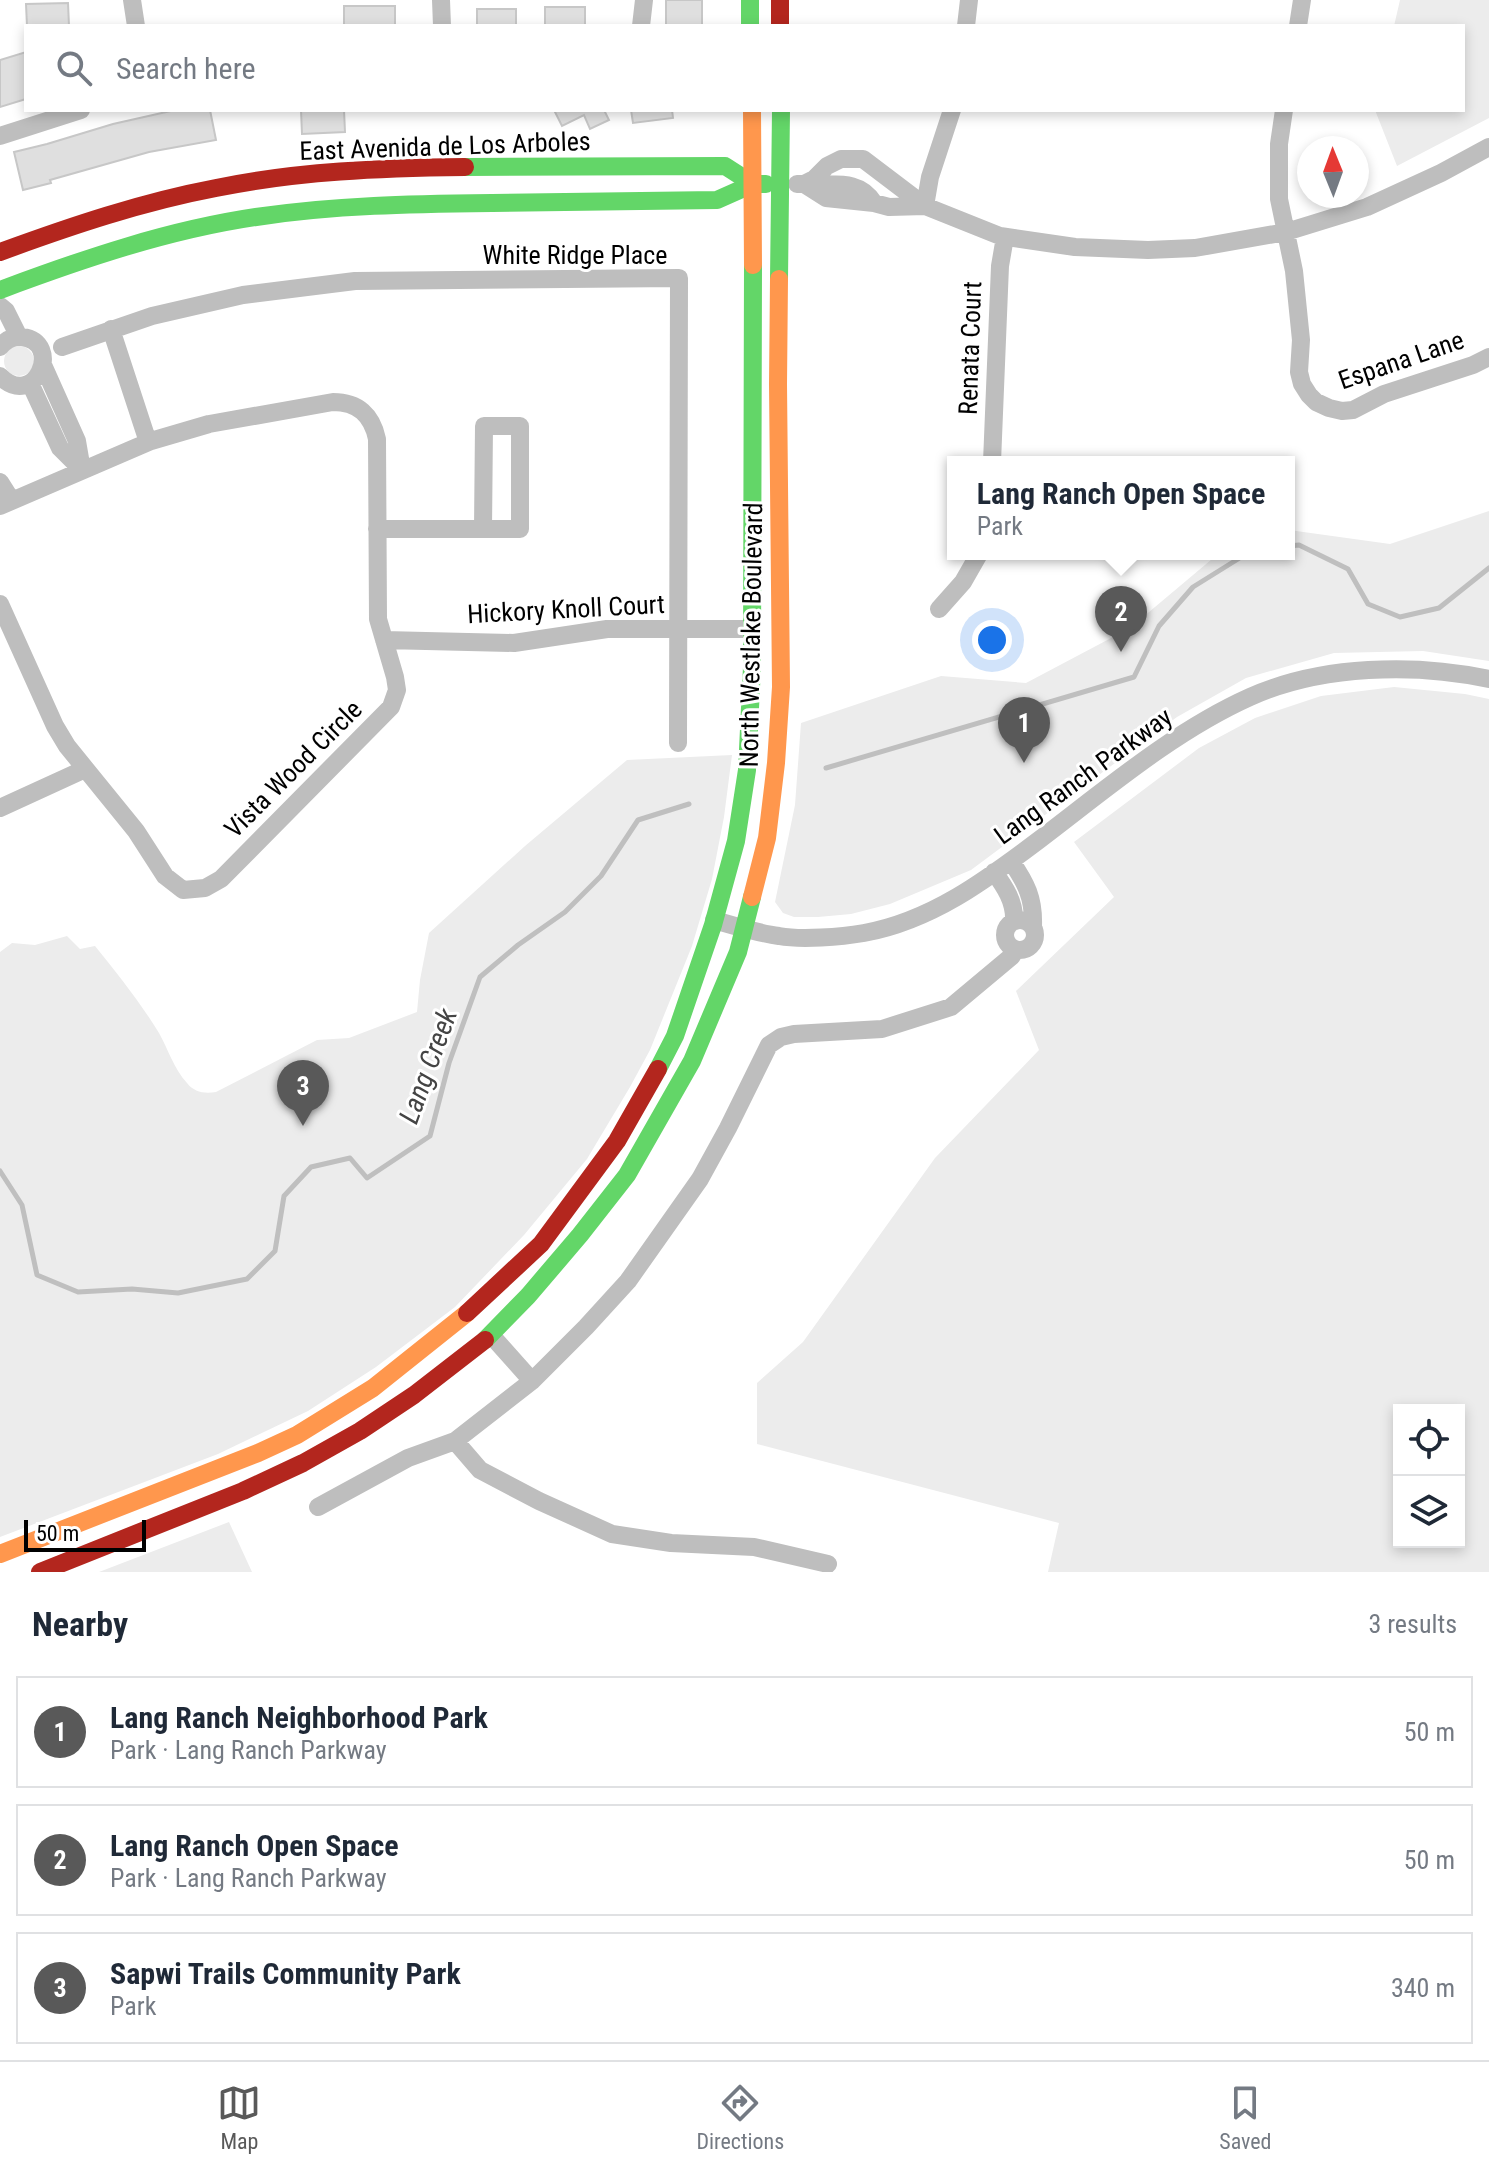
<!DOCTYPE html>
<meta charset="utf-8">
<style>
:root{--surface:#fff;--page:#f2f2f3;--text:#1f2937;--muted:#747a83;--line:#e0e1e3;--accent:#595959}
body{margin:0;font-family:"Roboto Condensed",sans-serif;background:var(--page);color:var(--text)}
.controls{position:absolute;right:24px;bottom:24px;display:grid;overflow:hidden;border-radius:0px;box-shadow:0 4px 12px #0003}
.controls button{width:72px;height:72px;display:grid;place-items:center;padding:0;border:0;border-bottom:2px solid var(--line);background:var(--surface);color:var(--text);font:40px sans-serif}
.compass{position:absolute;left:1297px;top:136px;width:72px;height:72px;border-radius:50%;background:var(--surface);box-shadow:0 4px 12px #0003;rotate:359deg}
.scale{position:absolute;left:24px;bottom:20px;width:122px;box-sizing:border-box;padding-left:8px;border:4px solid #000;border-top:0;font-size:22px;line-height:28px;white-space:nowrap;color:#000;-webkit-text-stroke:6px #fff;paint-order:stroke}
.you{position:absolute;left:992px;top:640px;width:28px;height:28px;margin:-20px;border:6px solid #fff;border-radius:50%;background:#1a73e8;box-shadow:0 0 0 12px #1a73e833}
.badge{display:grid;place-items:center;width:52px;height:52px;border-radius:50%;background:var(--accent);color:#fff;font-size:26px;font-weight:700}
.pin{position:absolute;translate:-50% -66px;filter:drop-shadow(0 2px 4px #0008)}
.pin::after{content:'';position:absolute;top:42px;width:28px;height:24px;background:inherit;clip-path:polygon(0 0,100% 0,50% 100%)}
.popup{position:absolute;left:947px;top:456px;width:348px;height:104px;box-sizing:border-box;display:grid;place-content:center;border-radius:0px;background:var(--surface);filter:drop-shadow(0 2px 6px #0005);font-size:26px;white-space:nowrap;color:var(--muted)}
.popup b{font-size:30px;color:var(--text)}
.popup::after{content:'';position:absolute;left:50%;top:100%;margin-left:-16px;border:16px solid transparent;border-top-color:var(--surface)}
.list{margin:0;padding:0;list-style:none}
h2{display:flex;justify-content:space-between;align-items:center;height:104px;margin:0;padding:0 32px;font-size:34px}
h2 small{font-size:26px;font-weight:400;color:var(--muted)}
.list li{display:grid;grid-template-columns:52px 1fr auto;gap:24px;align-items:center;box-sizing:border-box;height:112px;margin:0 16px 16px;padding:0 16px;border:2px solid var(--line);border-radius:0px}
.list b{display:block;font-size:30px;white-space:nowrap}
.list p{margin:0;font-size:26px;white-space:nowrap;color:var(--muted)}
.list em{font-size:26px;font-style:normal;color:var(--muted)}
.icon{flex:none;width:44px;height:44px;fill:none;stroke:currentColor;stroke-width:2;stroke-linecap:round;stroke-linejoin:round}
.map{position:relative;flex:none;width:1489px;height:1572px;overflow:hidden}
.search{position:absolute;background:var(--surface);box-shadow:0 4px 12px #0003;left:24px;right:24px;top:24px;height:88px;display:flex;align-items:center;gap:20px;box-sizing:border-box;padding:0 28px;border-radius:0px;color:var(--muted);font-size:30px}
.sheet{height:488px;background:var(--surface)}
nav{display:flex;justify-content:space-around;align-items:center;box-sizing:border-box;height:112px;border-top:2px solid var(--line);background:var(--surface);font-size:22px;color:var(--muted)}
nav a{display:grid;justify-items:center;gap:4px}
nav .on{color:var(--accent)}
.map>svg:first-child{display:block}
.green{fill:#ececec;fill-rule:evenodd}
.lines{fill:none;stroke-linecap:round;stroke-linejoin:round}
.stream{stroke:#bfbfbf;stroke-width:5}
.building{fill:#dfdfdf;stroke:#c7c7c7;stroke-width:2}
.street{stroke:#bebebe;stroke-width:18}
.fast{stroke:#63d668;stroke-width:18}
.slow{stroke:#ff974d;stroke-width:18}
.jam{stroke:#b3261e;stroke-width:18}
.labels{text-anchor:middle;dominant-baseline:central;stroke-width:6;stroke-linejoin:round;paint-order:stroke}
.street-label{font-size:26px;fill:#000;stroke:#fff}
.water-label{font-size:28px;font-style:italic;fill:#444;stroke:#fff}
</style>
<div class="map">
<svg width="1489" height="1572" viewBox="0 0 1489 1572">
<rect width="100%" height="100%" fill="#fff"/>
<path class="green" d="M1400,0H1489V118L1397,166L1375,110H1463V26H1394Z
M4 361a15 15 0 1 1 30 0a15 15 0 1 1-30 0Z
M1489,511V661L1423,651L1334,653L1246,678L1177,717L971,870L890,904L851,914L818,917H794L783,913L775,902L795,805L801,723L941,676L1026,683L1130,628L1218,554H1289V530L1390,544Z
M1394,687L1465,694L1489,699V1572H1048L1059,1523L757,1444V1383L803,1342L935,1158L1039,1050L1016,991L1114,897L1074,842L1199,748L1255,718L1321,696ZM1459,1410V1542H1399V1410Z
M732,755L724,817L712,879L692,946L650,1050L630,1087L587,1159L524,1235L455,1307L376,1367L308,1411L218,1454L0,1537V952L12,943L35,945L67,936L80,949L95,946C117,973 140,1002 159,1033C168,1049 174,1069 187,1083C194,1092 204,1094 216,1092L317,1040L349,1038L417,1012L420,980L429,933L525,846L627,760Z
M229,1522L252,1572H99Z"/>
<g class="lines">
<path class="stream" d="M1289,546L1299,545L1348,569L1368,604L1400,617L1439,608L1489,568
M826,768L1134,677L1159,626L1193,587L1246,554
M0,1171L22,1205L37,1275L78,1292L132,1289L178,1293L247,1279L275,1251L284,1196L311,1167L350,1158L367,1178L430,1136L449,1063L480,977L518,945L565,912L601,876L638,820L689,804"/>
</g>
<path class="building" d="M666,0H702V26H666Z
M68,3L69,26H27L26,4Z
M344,6H395V26H344Z
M545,7H585V26H545Z
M477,9H516V26H477Z
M26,52V99L0,107V60Z
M175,110H210L216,140L149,152L50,180L51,183L23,190L14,152L47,144L113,124Z
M301,110H344L345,132L302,134Z
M554,110H604L609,120L590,129L584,115L562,126Z
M631,110H672L673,118L633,123Z"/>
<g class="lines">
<path class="street" d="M132,0L136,26
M441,0L442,26
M641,26L644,0
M966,26L969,0
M1298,26L1302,0
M1284,110L1279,144V199L1294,271L1301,340L1299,372L1302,384L1309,395L1316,402L1329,408L1342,411L1353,410L1384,394L1473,365L1489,357
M0,136L81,110
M797,184H804L826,198L874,203L889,207L925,206
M804,184L814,179L827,166L841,159H863L925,206L1000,236L1075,247L1148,250L1195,248L1286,232L1367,207L1441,173L1489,147
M807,184C832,186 859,178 874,203
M925,206L930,177L952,110
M0,306L6,311L19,337
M111,329L148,442
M0,347C6,340 13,336 22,337C64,342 35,411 0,376
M62,347L152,316L243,295L355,281L679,278L678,743
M43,365L77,441L82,470
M30,383L60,448L82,470
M992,462L1000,266L1005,237
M0,482L12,501
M0,506L151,441L209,424L333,402C358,402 372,415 377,439L378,619L395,677L397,690L391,707L221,879L205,888L183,890L165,876L136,831L67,746L55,726L0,604
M377,529H520V426H484L483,529
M939,609L963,582L979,554
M384,640L514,643L607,629H752
M0,808L85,769
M1011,861C1026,883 1034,898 1033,926
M994,872C1005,887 1015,902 1014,921
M1005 935a15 15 0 1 1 30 0a15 15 0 1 1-30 0Z
M714,920C735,926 757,933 779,936C801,940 841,937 864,933C931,921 986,880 1039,840C1105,790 1174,731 1250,697C1321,665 1415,663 1489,679
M491,1335L532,1381
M455,1441L480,1470L539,1501L612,1534L671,1543L754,1547L828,1564
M318,1507L408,1458L455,1441L532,1381L586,1327L628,1281L700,1179L728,1128L769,1045L781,1037L794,1034L882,1029L951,1007L1012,956L1015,949"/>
<path class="fast" d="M750,0V26
M465,167L725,166L753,184
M779,279L781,110
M0,290C83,259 168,230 256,217C335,205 413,204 492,203C567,202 642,201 717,200L753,184H766
M658,1069L675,1036L713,925L736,841L747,770L752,667L753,265
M485,1340L528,1296L580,1235L627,1175L692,1061L738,952L752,897"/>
<path class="slow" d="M752,110L753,265
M752,897L767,838L776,763L781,687L778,384L779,279
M0,1554L258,1453L297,1435L373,1388L467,1313"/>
<path class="jam" d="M780,0V26
M0,252C71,226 142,202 216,188C298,171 382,168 465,167
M467,1313L541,1244L617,1141L658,1069
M40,1572L243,1491L303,1463L360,1431L414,1395L485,1340"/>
</g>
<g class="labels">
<g class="street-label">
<text transform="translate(445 146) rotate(-2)">East Avenida de Los Arboles</text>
<text x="575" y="255">White Ridge Place</text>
<text transform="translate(970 348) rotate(-88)">Renata Court</text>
<text transform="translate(1401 360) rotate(-19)">Espana Lane</text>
<text transform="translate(566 609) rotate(-3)">Hickory Knoll Court</text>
<text transform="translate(751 635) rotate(-89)">North Westlake Boulevard</text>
<text transform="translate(293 769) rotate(-45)">Vista Wood Circle</text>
<text transform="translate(1083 776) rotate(-36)">Lang Ranch Parkway</text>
</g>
<g class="water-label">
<text transform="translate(428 1066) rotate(-70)">Lang Creek</text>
</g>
</g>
</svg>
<div class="controls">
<button><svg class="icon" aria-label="locate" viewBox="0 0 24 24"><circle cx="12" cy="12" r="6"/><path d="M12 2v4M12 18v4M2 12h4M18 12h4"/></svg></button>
<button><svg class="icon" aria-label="layers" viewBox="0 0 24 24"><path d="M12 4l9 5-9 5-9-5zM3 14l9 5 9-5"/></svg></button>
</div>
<svg class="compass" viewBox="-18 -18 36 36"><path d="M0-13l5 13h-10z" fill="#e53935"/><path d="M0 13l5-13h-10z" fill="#747a83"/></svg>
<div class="scale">50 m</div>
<div class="you"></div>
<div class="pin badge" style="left:1024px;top:763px">1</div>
<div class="pin badge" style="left:1121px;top:652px">2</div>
<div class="popup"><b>Lang Ranch Open Space</b>Park</div>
<div class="pin badge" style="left:303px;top:1126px">3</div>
<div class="search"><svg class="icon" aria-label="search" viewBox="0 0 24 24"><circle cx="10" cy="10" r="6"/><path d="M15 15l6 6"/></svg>Search here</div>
</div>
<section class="sheet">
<h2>Nearby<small>3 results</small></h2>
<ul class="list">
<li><span class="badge">1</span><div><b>Lang Ranch Neighborhood Park</b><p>Park · Lang Ranch Parkway</p></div><em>50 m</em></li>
<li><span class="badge">2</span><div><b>Lang Ranch Open Space</b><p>Park · Lang Ranch Parkway</p></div><em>50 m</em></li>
<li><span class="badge">3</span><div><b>Sapwi Trails Community Park</b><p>Park</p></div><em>340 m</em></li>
</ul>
</section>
<nav>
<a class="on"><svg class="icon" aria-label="map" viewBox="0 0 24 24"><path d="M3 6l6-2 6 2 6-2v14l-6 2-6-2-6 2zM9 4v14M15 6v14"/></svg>Map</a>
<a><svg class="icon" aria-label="directions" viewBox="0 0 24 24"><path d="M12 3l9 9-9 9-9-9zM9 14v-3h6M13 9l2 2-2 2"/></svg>Directions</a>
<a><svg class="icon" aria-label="saved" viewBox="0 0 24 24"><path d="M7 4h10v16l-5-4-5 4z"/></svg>Saved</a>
</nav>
